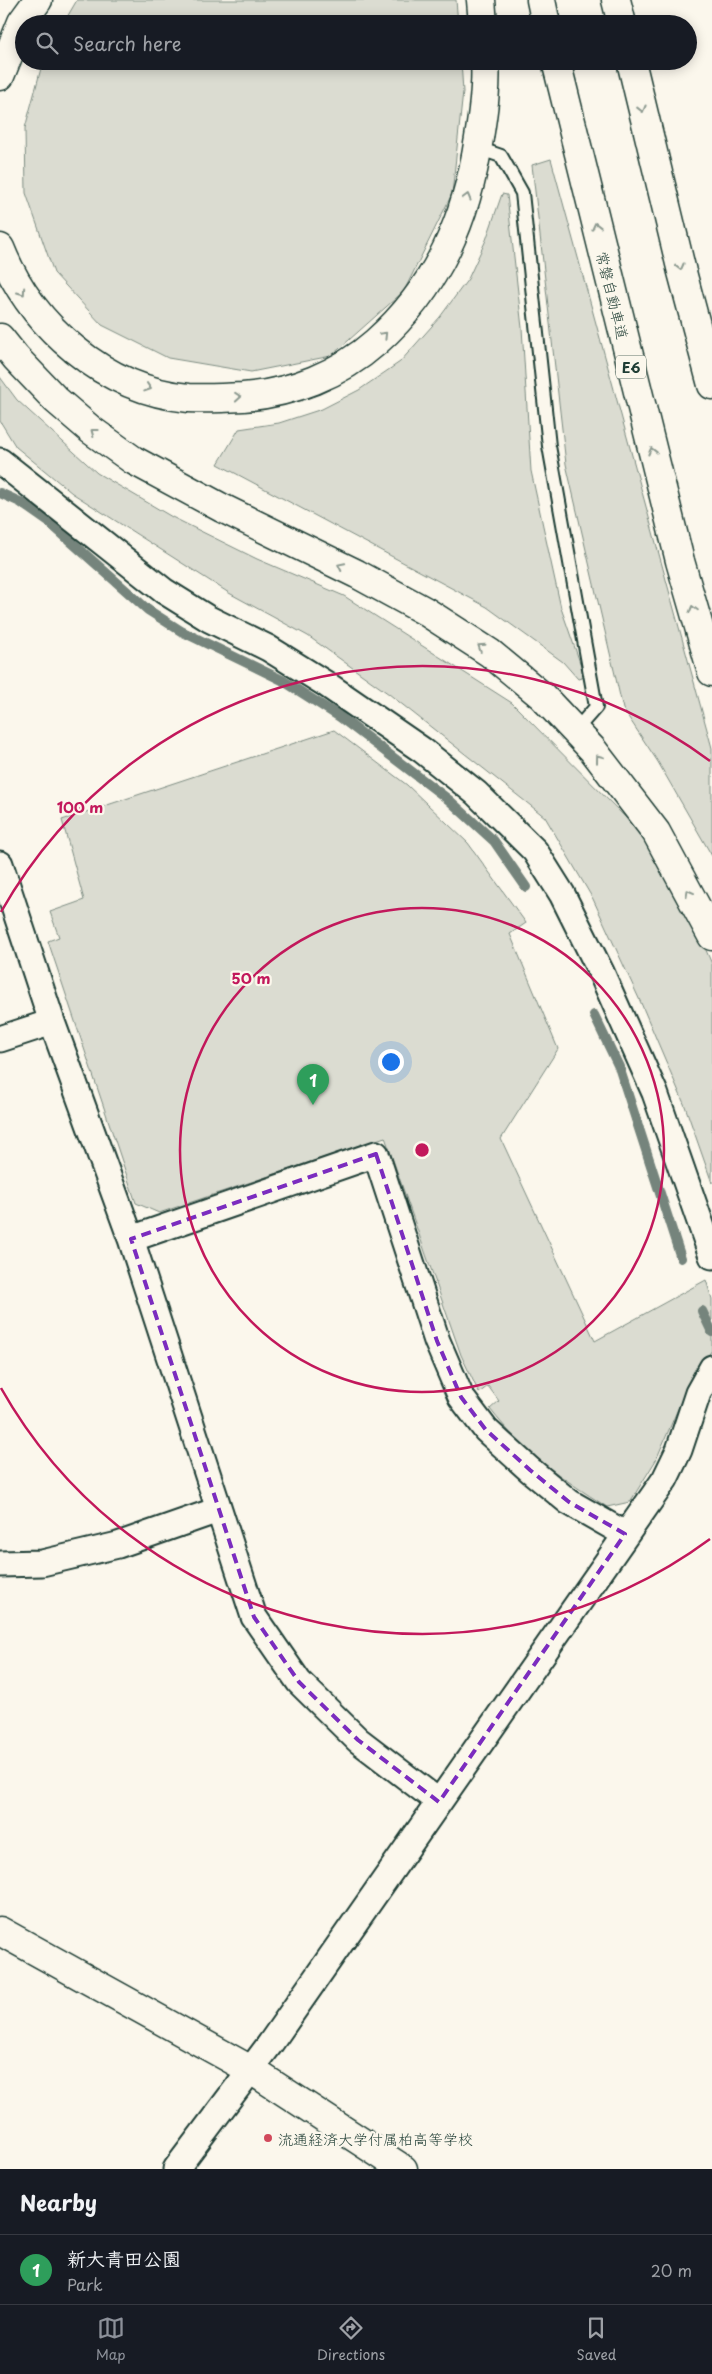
<!DOCTYPE html>
<meta charset="utf-8">
<style>
:root{--surface:#171b24;--page:#20242c;--text:#f1f3f6;--muted:#9ea1a6;--line:#363941;--accent:#8c9099}
body{margin:0;font-family:"Playpen Sans","Klee One",sans-serif;background:var(--page);color:var(--text)}
.you{position:absolute;left:390px;top:1061px;width:18px;height:18px;margin:-12px;border:4px solid #fff;border-radius:50%;background:#1a73e8;box-shadow:0 0 0 8px #1a73e833}
.badge{display:grid;place-items:center;width:32px;height:32px;border-radius:50%;background:var(--accent);color:#fff;font-size:16px;font-weight:700}
.pin{position:absolute;translate:-50% -41px;filter:drop-shadow(0 1px 2px #0008)}
.pin::after{content:'';position:absolute;top:26px;width:18px;height:15px;background:inherit;clip-path:polygon(0 0,100% 0,50% 100%)}
.list{margin:0;padding:0;list-style:none}
h2{display:flex;justify-content:space-between;align-items:center;height:65px;margin:0;padding:0 20px;font-size:21px}
h2 small{font-size:16px;font-weight:400;color:var(--muted)}
.list li{display:grid;grid-template-columns:32px 1fr auto;gap:15px;align-items:center;box-sizing:border-box;height:70px;padding:0 20px;border-top:1px solid var(--line)}
.list b{display:block;font-size:19px;white-space:nowrap}
.list p{margin:0;font-size:16px;white-space:nowrap;color:var(--muted)}
.list em{font-size:16px;font-style:normal;color:var(--muted)}
.icon{flex:none;width:28px;height:28px;fill:none;stroke:currentColor;stroke-width:2;stroke-linecap:round;stroke-linejoin:round}
.map{position:relative;flex:none;width:712px;height:2169px;overflow:hidden}
.search{position:absolute;background:var(--surface);box-shadow:0 2px 12px #0003;left:15px;right:15px;top:15px;height:55px;display:flex;align-items:center;gap:12px;box-sizing:border-box;padding:0 18px;border-radius:28px;color:var(--muted);font-size:19px}
.sheet{height:135px;background:var(--surface)}
nav{display:flex;justify-content:space-around;align-items:center;box-sizing:border-box;height:70px;border-top:1px solid var(--line);background:var(--surface);font-size:14px;color:var(--muted)}
nav a{display:grid;justify-items:center;gap:2px}
nav .on{color:var(--accent)}
.map>svg:first-child{display:block}
.green{fill:#dbdcd1;stroke:#7d8c82}
.lines{fill:none;stroke-linecap:round;stroke-linejoin:round}
.stream{stroke:#74847b;stroke-width:10}
.service-casing{stroke:#1f3d34;stroke-width:16}
.minor-casing{stroke:#1f3d34;stroke-width:29}
.tertiary-casing{stroke:#1f3d34;stroke-width:31}
.motorway-casing{stroke:#1f3d34;stroke-width:31}
.service{stroke:#fbf7ec;stroke-width:12}
.minor{stroke:#fbf7ec;stroke-width:25}
.tertiary{stroke:#fbf7ec;stroke-width:28}
.motorway{stroke:#fbf7ec;stroke-width:28}
.oneway{stroke:#8d9a90}
.marked{fill:none;stroke:#7b2cbf;stroke-width:4;stroke-dasharray:10 6;stroke-linejoin:round}
.ring{fill:none;stroke:#c2185b;stroke-width:2.5}
.poi-dot{fill:#d1495b;stroke:#fbf7ec;stroke-width:2}
.labels{text-anchor:middle;dominant-baseline:central;stroke-width:4.5;stroke-linejoin:round;paint-order:stroke}
.shield{fill:#fbf7ec;stroke:#61756b;stroke-width:1}
.shield-label{font-size:14px;font-weight:bold;fill:#1f3d34}
.street-label{font-size:15px;fill:#1f3d34;stroke:#fbf7ec}
.poi-label{font-size:15px;fill:#1f3d34;stroke:#fbf7ec;text-anchor:start}
.centre{fill:#c2185b;stroke:#fbf7ec;stroke-width:2.5}
.ring-label{font-size:15px;text-anchor:middle;font-weight:bold;fill:#c2185b;stroke:#fbf7ec;stroke-width:4.5;stroke-linejoin:round;paint-order:stroke}
</style>
<div class="map">
<svg width="712" height="2169" viewBox="0 0 712 2169">
<rect width="100%" height="100%" fill="#fbf7ec"/>
<filter id="ink" filterUnits="userSpaceOnUse"><feTurbulence type="fractalNoise" baseFrequency=".02" numOctaves="2"/><feDisplacementMap in="SourceGraphic" scale="10" xChannelSelector="R" yChannelSelector="G"/><feConvolveMatrix kernelMatrix="1 2 1 2 8 2 1 2 1" color-interpolation-filters="sRGB"/></filter>
<g filter="url(#ink)">
<path class="green" d="M77,0H456L458,24H63Z
M43,61H461L463,92L452,194L404,291L331,356L251,372L168,358L102,325L54,273L26,193L25,128Z
M551,159L712,748V856L658,762L623,709L566,464L532,165Z
M502,194L507,195L522,328L531,471L561,608L585,677L578,679L563,662L487,607L218,464L239,429L279,423L322,409L359,390L400,362L440,317L468,279L486,240Z
M0,377L17,400L97,473L172,517L257,559L344,596L512,703L638,830L685,902L712,964V1183L685,1106L641,1003L593,899L545,817L389,694L308,636L229,593L72,493L16,447L0,421Z
M334,730L407,785L468,843L526,923L510,934L558,1049L501,1139L595,1341L706,1280L712,1299V1350L689,1383L656,1460L630,1502L607,1507C559,1476 526,1455 490,1409L499,1401L488,1386L479,1393L461,1355L385,1137L159,1213L136,1203L48,941L59,937L50,912L84,900L62,820Z"/>
<g class="lines">
<path class="stream" d="M0,493L20,502L50,523L148,610L181,631L282,680L340,717L449,800L494,841L526,887
M594,1015L619,1067L681,1258
M702,1311L712,1332"/>
<defs>
<path id="service" d="M478,148L501,156L522,193L549,446L596,707L575,731"/>
<path id="minor" d="M0,461L164,591L209,619L268,648L326,684L422,750L476,793L535,851L562,894L601,972L655,1093L712,1256
M0,864L52,1022
M0,1039L52,1022L131,1239
M0,1564L42,1563L118,1545L218,1510
M439,1802L358,1740L299,1682L254,1617L131,1239L376,1154L437,1341L461,1397L486,1430L530,1470L569,1502L625,1534
M176,2169L270,2044L665,1479L679,1450L698,1393L712,1368"/>
<path id="tertiary" d="M0,1931L251,2070L403,2169"/>
<path id="motorway" d="M481,0L483,24
M541,0L546,24
M616,0L622,24
M556,61L680,561L712,672
M631,61L682,272L712,385
M0,76L22,22L38,0
M0,248C31,326 104,390 189,398C207,399 226,398 243,397C291,393 339,375 376,342C438,287 467,218 479,138C483,113 487,86 485,61
M0,338L16,358L56,400L91,430L133,460L222,508L357,574L425,611L490,653L542,696L593,750L656,832L712,936"/>
</defs>
<use href="#service" class="service-casing"/>
<use href="#minor" class="minor-casing"/>
<use href="#tertiary" class="tertiary-casing"/>
<use href="#motorway" class="motorway-casing"/>
<use href="#service" class="service"/>
<use href="#minor" class="minor"/>
<use href="#tertiary" class="tertiary"/>
<use href="#motorway" class="motorway"/>
</g>
<defs><path id="oneway-chevron" d="M-2-3.5L2.5 0L-2 3.5" fill="none" stroke-width="1.6" stroke-linecap="round" stroke-linejoin="round" transform="scale(1.25)"/></defs>
<g class="oneway">
<use href="#oneway-chevron" transform="translate(642 109) rotate(76)"/>
<use href="#oneway-chevron" transform="translate(467 197) rotate(-75)"/>
<use href="#oneway-chevron" transform="translate(596 226) rotate(-104)"/>
<use href="#oneway-chevron" transform="translate(680 267) rotate(76)"/>
<use href="#oneway-chevron" transform="translate(22 292) rotate(55)"/>
<use href="#oneway-chevron" transform="translate(384 335) rotate(-46)"/>
<use href="#oneway-chevron" transform="translate(148 388) rotate(18)"/>
<use href="#oneway-chevron" transform="translate(238 397) rotate(-5)"/>
<use href="#oneway-chevron" transform="translate(94 432) rotate(-143)"/>
<use href="#oneway-chevron" transform="translate(652 451) rotate(-104)"/>
<use href="#oneway-chevron" transform="translate(341 566) rotate(-154)"/>
<use href="#oneway-chevron" transform="translate(693 609) rotate(-106)"/>
<use href="#oneway-chevron" transform="translate(481 647) rotate(-147)"/>
<use href="#oneway-chevron" transform="translate(599 758) rotate(-127)"/>
<use href="#oneway-chevron" transform="translate(689 893) rotate(-119)"/>
</g>
</g>
<path class="marked" d="M376,1154L437,1341L461,1397L486,1430L530,1470L569,1502L625,1534L439,1802L358,1740L299,1682L254,1617L131,1239Z"/>
<g class="ring">
<circle cx="422" cy="1150" r="242"/>
<path d="M710 1539A484 484 0 0 1 1 1388M1 912A484 484 0 0 1 710 761"/>
</g>
<circle class="poi-dot" cx="268" cy="2138" r="5"/>
<g class="labels">
<rect class="shield" x="616" y="355.5" width="30" height="23" rx="4"/>
<g class="shield-label">
<text x="631" y="367">E6</text>
</g>
<g class="street-label">
<text transform="translate(613 295) rotate(76)">常磐自動車道</text>
</g>
<g class="poi-label">
<text x="278" y="2138">流通経済大学付属柏高等学校</text>
</g>
</g>
<circle cx="422" cy="1150" r="8" class="centre"/>
<g class="ring-label">
<text x="80" y="813">100 m</text>
<text x="251" y="984">50 m</text>
</g>
</svg>
<div class="you"></div>
<div class="pin badge" style="left:313px;top:1105px;background:#2e9e5b">1</div>
<div class="search"><svg class="icon" aria-label="search" viewBox="0 0 24 24"><circle cx="10" cy="10" r="6"/><path d="M15 15l6 6"/></svg>Search here</div>
</div>
<section class="sheet">
<h2>Nearby<small></small></h2>
<ul class="list">
<li><span class="badge" style="background:#2e9e5b">1</span><div><b>新大青田公園</b><p>Park</p></div><em>20 m</em></li>
</ul>
</section>
<nav>
<a class="on"><svg class="icon" aria-label="map" viewBox="0 0 24 24"><path d="M3 6l6-2 6 2 6-2v14l-6 2-6-2-6 2zM9 4v14M15 6v14"/></svg>Map</a>
<a><svg class="icon" aria-label="directions" viewBox="0 0 24 24"><path d="M12 3l9 9-9 9-9-9zM9 14v-3h6M13 9l2 2-2 2"/></svg>Directions</a>
<a><svg class="icon" aria-label="saved" viewBox="0 0 24 24"><path d="M7 4h10v16l-5-4-5 4z"/></svg>Saved</a>
</nav>
